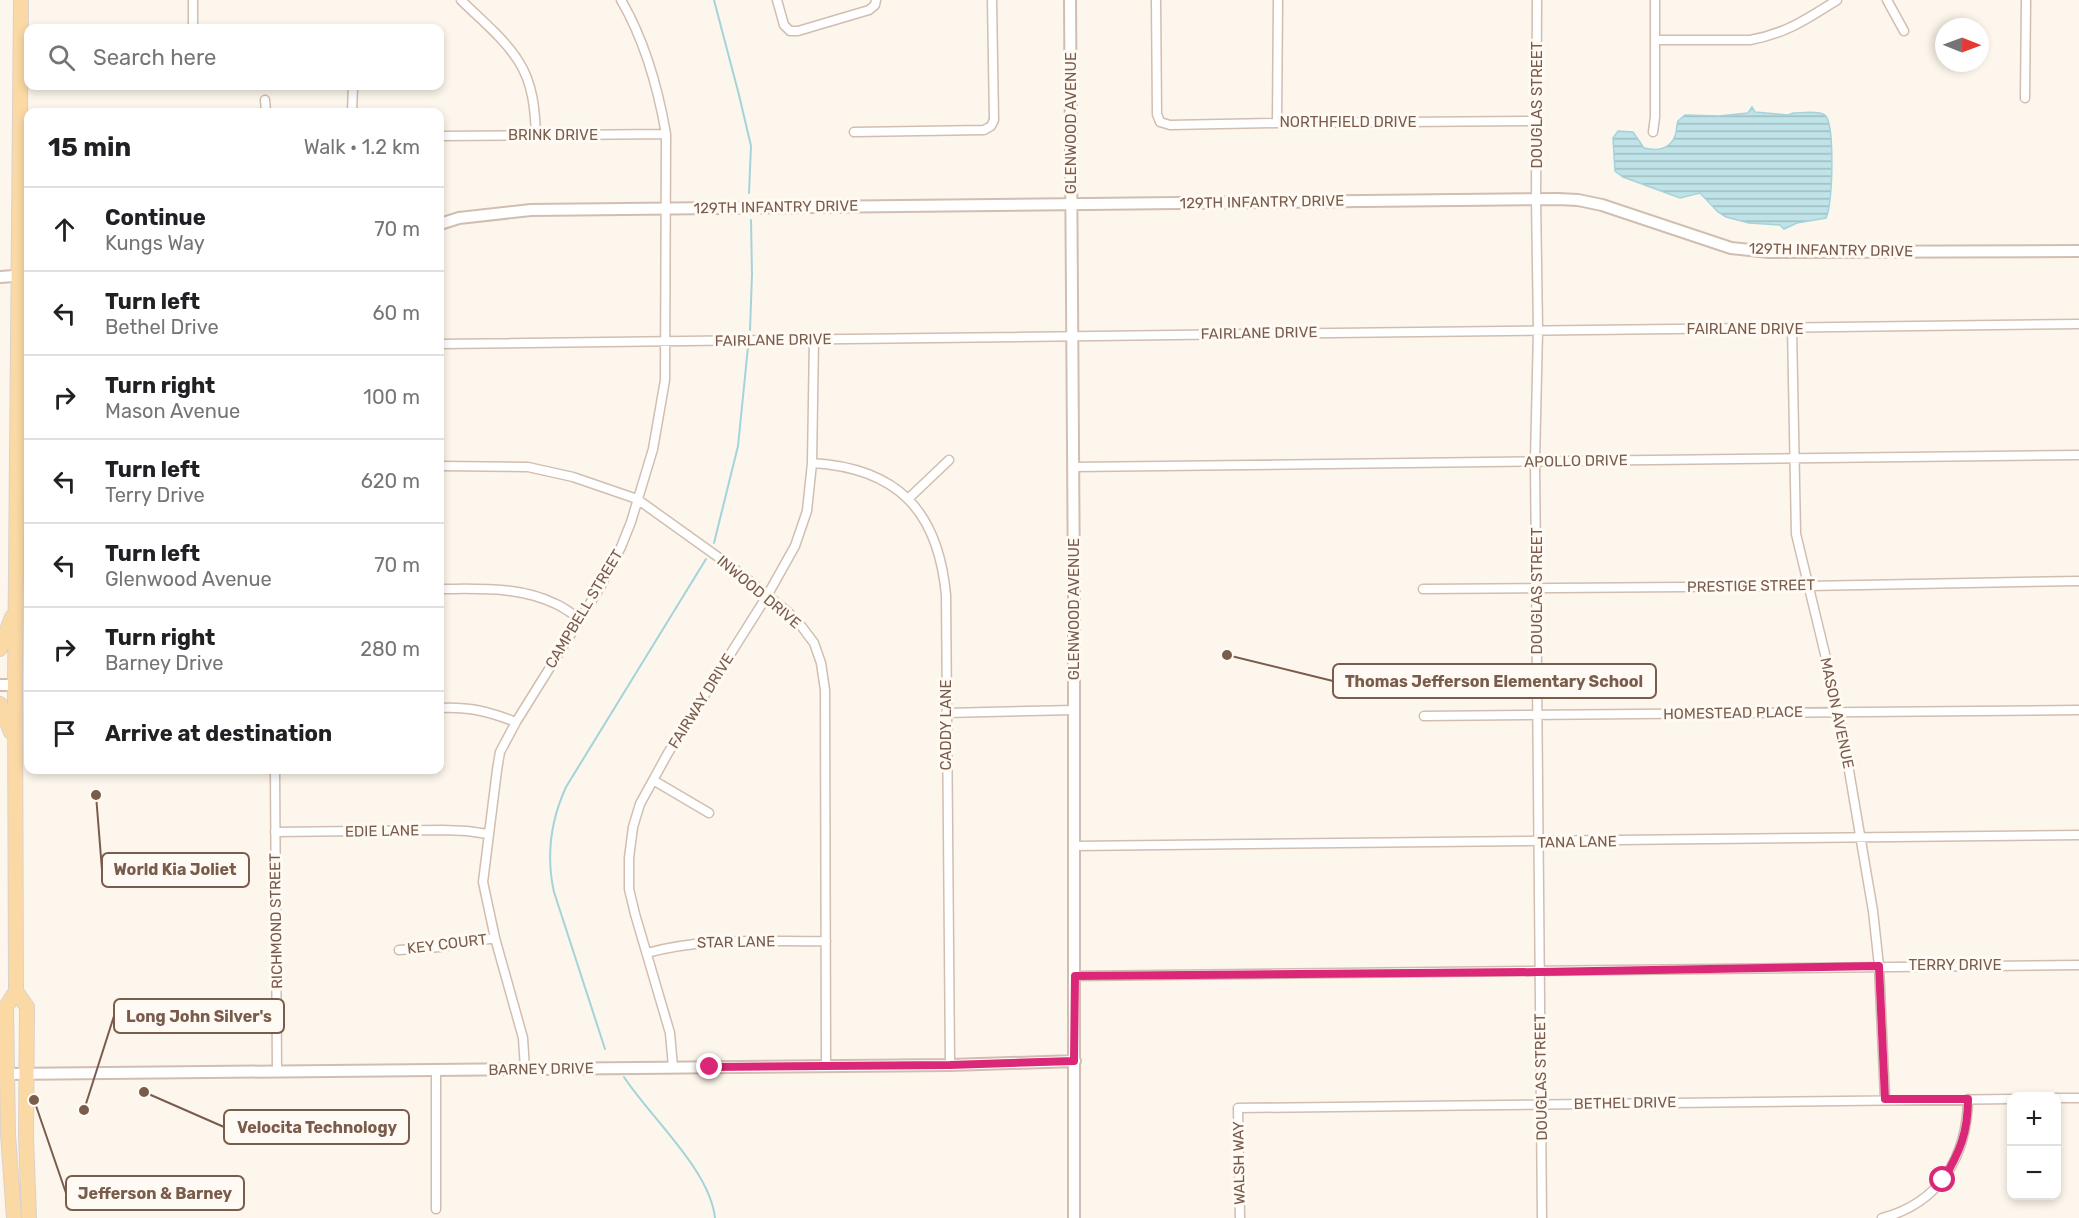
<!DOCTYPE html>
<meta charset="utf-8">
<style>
:root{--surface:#fff;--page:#f2f2f2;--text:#202124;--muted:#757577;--line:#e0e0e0}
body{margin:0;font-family:Rubik,sans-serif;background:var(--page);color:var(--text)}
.controls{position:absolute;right:18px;bottom:18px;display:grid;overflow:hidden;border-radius:12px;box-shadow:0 3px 9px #0003}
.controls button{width:54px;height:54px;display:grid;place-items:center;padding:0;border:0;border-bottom:2px solid var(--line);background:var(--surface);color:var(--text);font:30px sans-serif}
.compass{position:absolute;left:1935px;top:18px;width:54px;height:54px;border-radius:50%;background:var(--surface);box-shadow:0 3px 9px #0003;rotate:91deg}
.stop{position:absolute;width:18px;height:18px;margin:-14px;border:4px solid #db2777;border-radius:50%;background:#fff}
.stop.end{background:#db2777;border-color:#fff;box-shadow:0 2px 6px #0008}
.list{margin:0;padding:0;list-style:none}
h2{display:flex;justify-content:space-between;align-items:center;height:78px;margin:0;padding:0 24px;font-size:26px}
h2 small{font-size:20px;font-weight:400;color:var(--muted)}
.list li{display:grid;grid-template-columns:39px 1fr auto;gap:18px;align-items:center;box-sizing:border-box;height:84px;padding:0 24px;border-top:2px solid var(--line)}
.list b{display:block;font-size:22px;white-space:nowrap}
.list p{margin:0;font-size:20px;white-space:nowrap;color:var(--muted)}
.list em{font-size:20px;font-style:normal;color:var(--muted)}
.icon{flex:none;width:33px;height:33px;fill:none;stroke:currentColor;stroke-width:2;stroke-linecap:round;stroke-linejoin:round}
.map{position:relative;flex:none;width:2079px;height:1218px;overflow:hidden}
.search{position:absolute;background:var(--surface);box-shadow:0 3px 9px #0003;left:24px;top:24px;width:420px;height:66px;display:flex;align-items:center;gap:15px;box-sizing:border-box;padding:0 21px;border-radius:12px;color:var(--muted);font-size:22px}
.panel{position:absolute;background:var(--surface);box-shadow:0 3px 9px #0003;left:24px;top:108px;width:420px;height:666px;border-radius:12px}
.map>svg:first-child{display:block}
.water{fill:url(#water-rules);stroke:#a5d3da;stroke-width:1.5}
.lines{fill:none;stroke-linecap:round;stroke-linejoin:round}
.stream{stroke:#a5d3da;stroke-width:2}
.minor-casing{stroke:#d1beb0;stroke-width:11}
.tertiary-casing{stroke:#d1beb0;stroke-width:14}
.primary-casing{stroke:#dad1cd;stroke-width:16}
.minor{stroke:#fff;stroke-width:8}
.tertiary{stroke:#fff;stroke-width:10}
.primary{stroke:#fbd9a5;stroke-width:14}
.route{stroke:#db2777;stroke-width:8}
.labels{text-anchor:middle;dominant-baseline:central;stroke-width:6;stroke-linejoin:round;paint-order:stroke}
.street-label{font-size:15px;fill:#7a5c4d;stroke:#fffaf3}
.leader{fill:none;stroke:#7a5c4d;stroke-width:2}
.callout-dot{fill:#7a5c4d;stroke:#fffaf3;stroke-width:2}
.callout{fill:#fffaf3;stroke:#7a5c4d;stroke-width:2}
.callout-label{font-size:16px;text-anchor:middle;font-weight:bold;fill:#7a5c4d}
</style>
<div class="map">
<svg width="2079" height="1218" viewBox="0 0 2079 1218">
<defs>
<pattern id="water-rules" width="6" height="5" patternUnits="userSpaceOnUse" patternTransform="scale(1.5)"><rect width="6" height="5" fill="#bfe3e8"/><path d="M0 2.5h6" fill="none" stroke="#a0bbbe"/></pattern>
</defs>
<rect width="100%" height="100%" fill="#fdf6ec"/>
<path class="water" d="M1752,107L1755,112L1788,115L1793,113C1801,113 1819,110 1825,115C1835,123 1833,206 1826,218L1797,223L1784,229L1780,225L1749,223L1726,217L1718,212L1700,193L1680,198L1623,177L1615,171L1613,138L1618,131L1633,132L1644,148C1656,151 1670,150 1675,136C1677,131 1676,126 1678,121L1685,115L1719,116L1748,113Z"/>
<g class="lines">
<path class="stream" d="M714,0L739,95L751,146L749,193
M750,330L752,274L751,220
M714,543L738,446L748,347
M605,1049L554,892C546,856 551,820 566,787L706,559
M624,1077C650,1117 710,1170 715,1218"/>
<defs>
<path id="minor" d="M193,0V28
M461,0C480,19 505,39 519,62C533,84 535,110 536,135
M777,0L784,25L790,31H798L869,10L875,5L876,0
M1156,0L1157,114L1160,122L1170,125L1277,123L1537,121
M1537,0L1536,199L1538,330L1535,461L1542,1218
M1887,0L1904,31
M1655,40H1750C1785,34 1807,19 1837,0
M2025,98L2026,0
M265,100L266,112
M352,112L353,86
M1277,123L1278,0
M854,132L984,130L991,126L994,120L992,0
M1653,132L1655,117V0
M440,136L666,134
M1792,328L1796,534L1839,712L1873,911L1879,966L1885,1099
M440,344L2079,324
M17,370L28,362
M812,463C898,468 938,511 946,595L950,1065
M440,466L528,467L573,477L637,499L732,567L787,611L802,627L814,643L821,663L825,690L826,1065
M1073,467L2079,455
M908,499L949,460
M440,589C479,589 519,586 556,604C565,608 572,614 580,619
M1423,589L1808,586L2079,581
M440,708C471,707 487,711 516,722
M946,713L1075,710
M1424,716L2079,710
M275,770L277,1072
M653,780L709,813
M275,832L443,830L467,831L488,834
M1075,846L2079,835
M399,950L440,947L495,938
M647,953C705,937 766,942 826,941
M1075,976L2079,965
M673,1067L670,1033L635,914L629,889V858L633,827L640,804L668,753L767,596L795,546L807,511L812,463L814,339
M525,1069L523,1038L495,938L483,882L497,770L500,752L516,722L602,584L621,547L631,522L653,449L665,380L666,134C658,88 645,41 621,0
M436,1071V1209
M2056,1098H2079
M1240,1218L1238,1108L2012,1099
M1882,1218C1940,1203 1967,1156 1968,1099"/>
<path id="tertiary" d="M1070,0L1074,594V1218
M440,224L459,218L531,210L1558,199L1578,200L1602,205L1731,248L1769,252L2079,251
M0,277L28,275
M0,685H15
M7,1074L950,1065L1075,1061"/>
<path id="primary" d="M0,649L12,617
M0,704L11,732
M16,991L27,1007L26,1136L29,1218
M14,1218L8,1134L6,1007L16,991L15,685L21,0"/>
</defs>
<use href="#minor" class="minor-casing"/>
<use href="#tertiary" class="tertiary-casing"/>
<use href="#primary" class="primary-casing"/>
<use href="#minor" class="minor"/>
<use href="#tertiary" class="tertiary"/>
<use href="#primary" class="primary"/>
</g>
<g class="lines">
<path class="route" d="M710,1067L950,1065L1074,1061L1075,976L1539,972L1879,966L1885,1099H1968C1968,1132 1960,1152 1943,1180"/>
</g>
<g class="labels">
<g class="street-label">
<text transform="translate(1537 105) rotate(-90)">DOUGLAS STREET</text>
<text x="1348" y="122">NORTHFIELD DRIVE</text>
<text transform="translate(1071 123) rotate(-90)">GLENWOOD AVENUE</text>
<text x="553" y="135">BRINK DRIVE</text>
<text transform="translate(1262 202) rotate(-1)">129TH INFANTRY DRIVE</text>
<text transform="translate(776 207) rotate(-1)">129TH INFANTRY DRIVE</text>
<text transform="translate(1831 250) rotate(1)">129TH INFANTRY DRIVE</text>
<text x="1745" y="329">FAIRLANE DRIVE</text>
<text transform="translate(1259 333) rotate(-1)">FAIRLANE DRIVE</text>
<text transform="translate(773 340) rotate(-1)">FAIRLANE DRIVE</text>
<text transform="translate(1576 461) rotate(-1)">APOLLO DRIVE</text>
<text transform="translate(1751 586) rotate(-1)">PRESTIGE STREET</text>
<text transform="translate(1537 591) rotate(-90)">DOUGLAS STREET</text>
<text transform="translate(759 592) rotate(40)">INWOOD DRIVE</text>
<text transform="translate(584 609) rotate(-59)">CAMPBELL STREET</text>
<text transform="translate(1074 609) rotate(-90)">GLENWOOD AVENUE</text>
<text transform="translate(701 701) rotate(-58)">FAIRWAY DRIVE</text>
<text transform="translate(1733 713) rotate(-1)">HOMESTEAD PLACE</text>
<text transform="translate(1837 713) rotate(78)">MASON AVENUE</text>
<text transform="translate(946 725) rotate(-90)">CADDY LANE</text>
<text transform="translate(382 831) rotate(-1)">EDIE LANE</text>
<text transform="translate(1577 842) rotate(-1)">TANA LANE</text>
<text transform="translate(276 921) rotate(-91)">RICHMOND STREET</text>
<text transform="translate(736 942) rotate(-1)">STAR LANE</text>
<text transform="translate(447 944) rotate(-7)">KEY COURT</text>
<text x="1955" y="965">TERRY DRIVE</text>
<text transform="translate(541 1069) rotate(-1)">BARNEY DRIVE</text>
<text transform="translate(1541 1077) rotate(-91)">DOUGLAS STREET</text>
<text transform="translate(1625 1103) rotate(-1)">BETHEL DRIVE</text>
<text transform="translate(1239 1163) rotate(-91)">WALSH WAY</text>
</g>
</g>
<path class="leader" d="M1227 655L1333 681M96 795L102 870M84 1110L114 1016M144 1092L224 1127M34 1100L66 1193"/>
<g class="callout-dot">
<circle cx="1227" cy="655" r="6"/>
<circle cx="96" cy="795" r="6"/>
<circle cx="84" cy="1110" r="6"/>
<circle cx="144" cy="1092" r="6"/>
<circle cx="34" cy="1100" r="6"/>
</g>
<g class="callout">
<rect x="1333" y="664" width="323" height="34" rx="6"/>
<rect x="102" y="853" width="147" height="34" rx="6"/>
<rect x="114" y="999" width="170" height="34" rx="6"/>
<rect x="224" y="1110" width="185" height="34" rx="6"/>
<rect x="66" y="1176" width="178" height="34" rx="6"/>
</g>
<g class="callout-label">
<text x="1494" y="687">Thomas Jefferson Elementary School</text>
<text x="175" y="875">World Kia Joliet</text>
<text x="199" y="1022">Long John Silver's</text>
<text x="317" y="1133">Velocita Technology</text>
<text x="155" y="1199">Jefferson &amp; Barney</text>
</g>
</svg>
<div class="controls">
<button>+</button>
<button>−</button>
</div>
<svg class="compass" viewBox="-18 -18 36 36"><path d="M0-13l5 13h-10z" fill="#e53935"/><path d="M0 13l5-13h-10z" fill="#757577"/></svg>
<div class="stop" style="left:1943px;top:1180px"></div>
<div class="stop end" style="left:710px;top:1067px"></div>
<div class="search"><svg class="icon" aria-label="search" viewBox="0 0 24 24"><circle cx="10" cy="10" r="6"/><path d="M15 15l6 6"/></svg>Search here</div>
<section class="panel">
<h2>15 min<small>Walk · 1.2 km</small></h2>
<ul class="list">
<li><svg class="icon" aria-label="ahead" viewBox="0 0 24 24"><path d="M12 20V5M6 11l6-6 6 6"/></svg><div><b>Continue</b><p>Kungs Way</p></div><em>70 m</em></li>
<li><svg class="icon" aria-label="left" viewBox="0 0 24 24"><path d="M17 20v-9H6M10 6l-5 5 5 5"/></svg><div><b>Turn left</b><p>Bethel Drive</p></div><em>60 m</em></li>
<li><svg class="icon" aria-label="right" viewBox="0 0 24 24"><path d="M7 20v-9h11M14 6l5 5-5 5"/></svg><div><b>Turn right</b><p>Mason Avenue</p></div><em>100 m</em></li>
<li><svg class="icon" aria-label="left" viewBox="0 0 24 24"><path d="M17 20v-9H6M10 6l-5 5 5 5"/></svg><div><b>Turn left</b><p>Terry Drive</p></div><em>620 m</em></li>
<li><svg class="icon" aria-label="left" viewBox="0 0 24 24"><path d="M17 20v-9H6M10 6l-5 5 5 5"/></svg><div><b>Turn left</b><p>Glenwood Avenue</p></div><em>70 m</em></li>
<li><svg class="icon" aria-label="right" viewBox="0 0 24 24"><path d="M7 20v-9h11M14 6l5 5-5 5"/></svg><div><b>Turn right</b><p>Barney Drive</p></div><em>280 m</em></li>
<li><svg class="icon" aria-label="arrive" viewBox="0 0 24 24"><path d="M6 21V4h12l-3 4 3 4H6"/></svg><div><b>Arrive at destination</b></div></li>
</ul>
</section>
</div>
